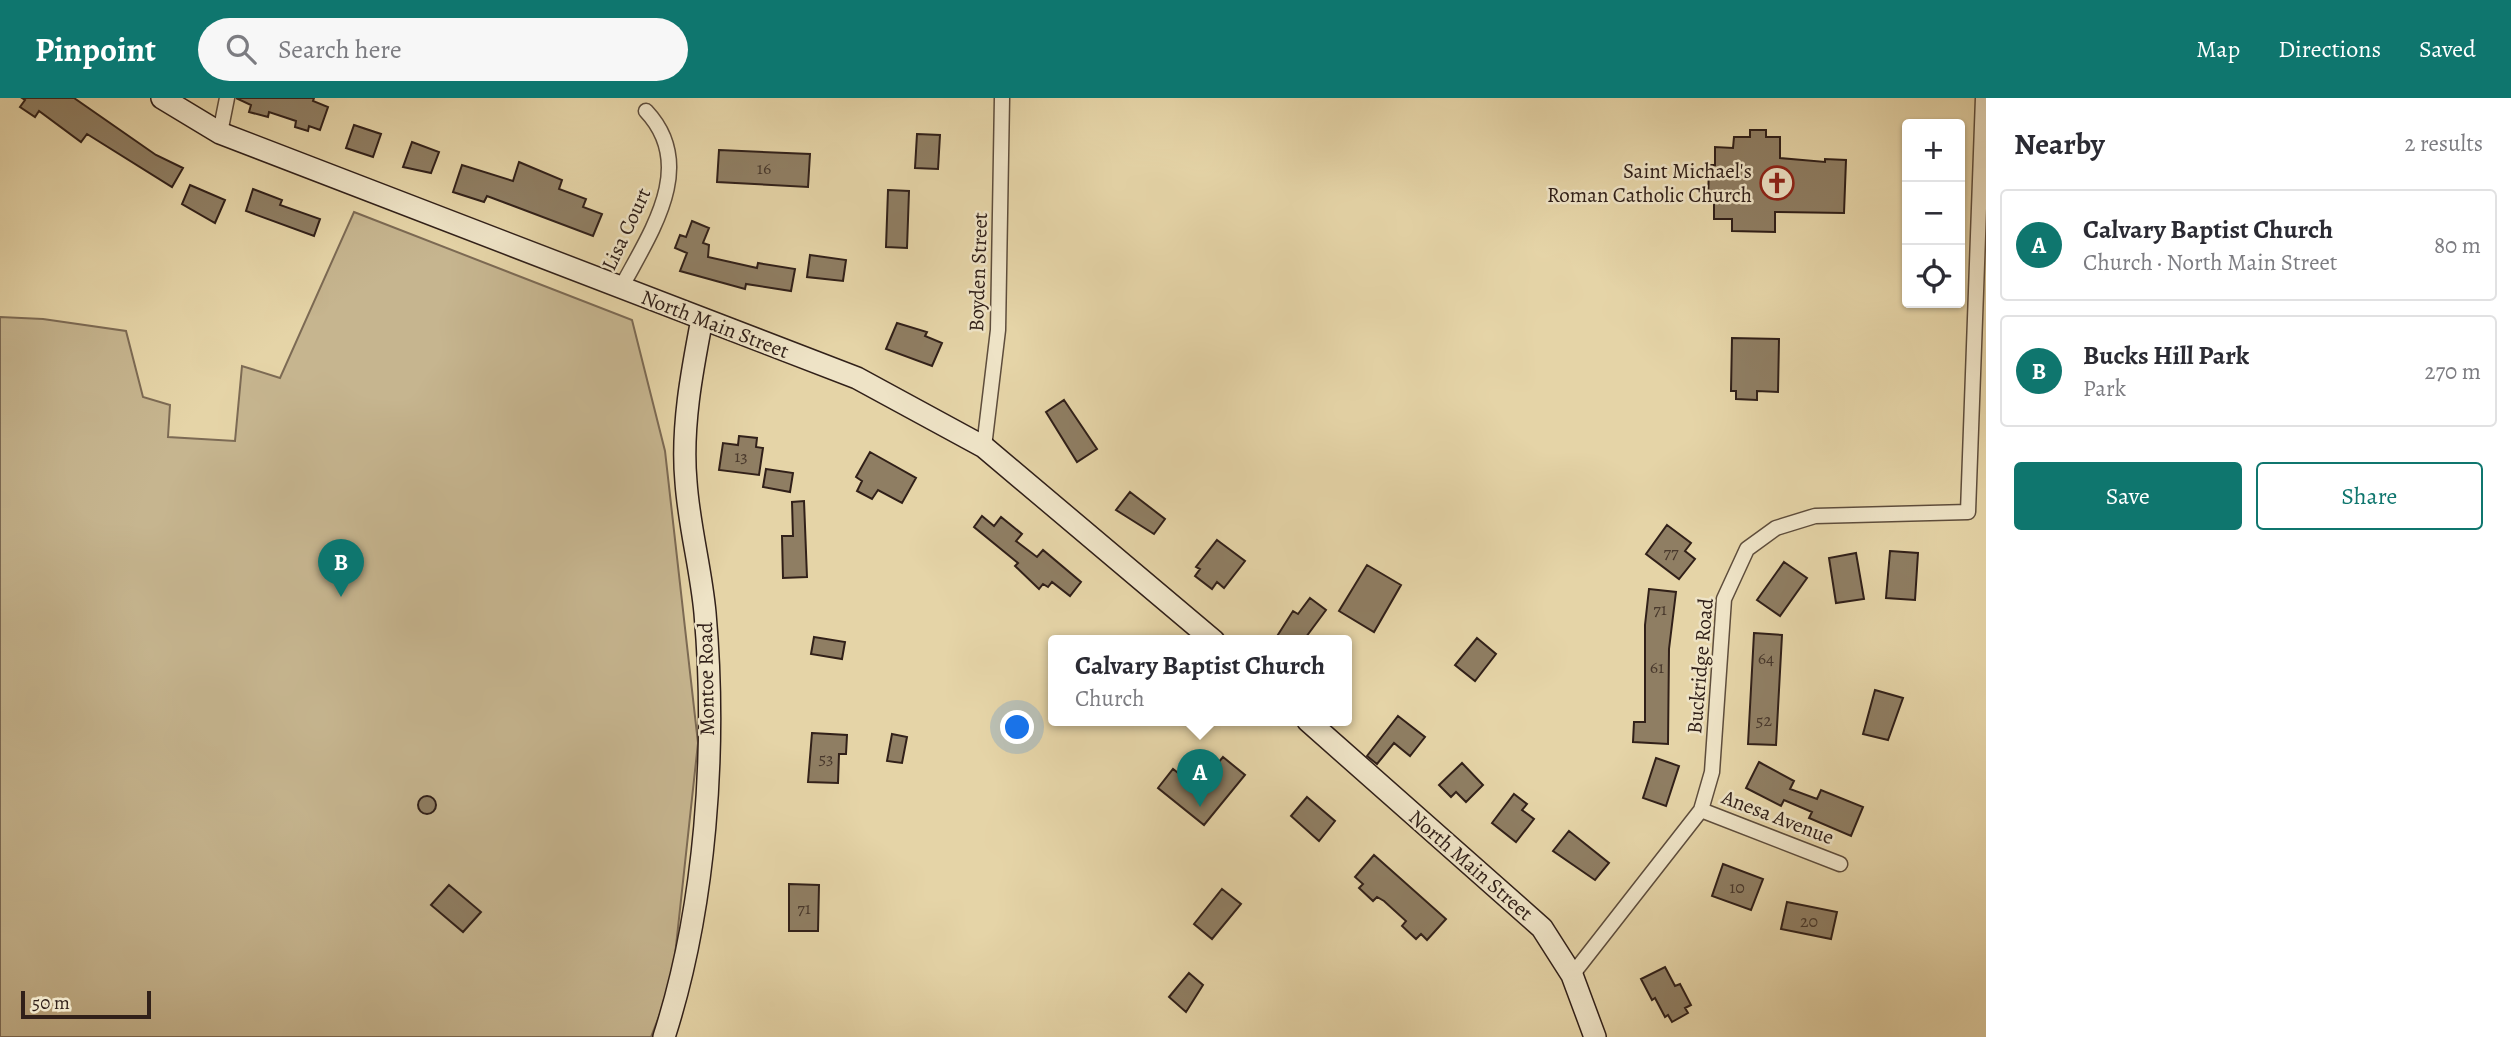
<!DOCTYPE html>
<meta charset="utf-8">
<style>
:root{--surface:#fff;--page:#f7f7f7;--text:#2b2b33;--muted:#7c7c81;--line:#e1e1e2;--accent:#0f766e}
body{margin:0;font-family:Alegreya,serif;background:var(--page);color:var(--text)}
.controls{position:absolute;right:21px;top:21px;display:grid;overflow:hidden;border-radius:7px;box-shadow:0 2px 5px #0004}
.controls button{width:63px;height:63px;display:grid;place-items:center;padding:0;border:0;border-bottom:2px solid var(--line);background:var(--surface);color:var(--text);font:35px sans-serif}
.scale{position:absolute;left:21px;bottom:18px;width:130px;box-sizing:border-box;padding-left:7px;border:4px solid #312019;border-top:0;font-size:19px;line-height:24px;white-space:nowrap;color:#312019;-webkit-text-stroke:5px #eee3c6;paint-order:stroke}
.you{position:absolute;left:1018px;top:630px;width:24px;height:24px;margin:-18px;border:5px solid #fff;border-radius:50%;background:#1a73e8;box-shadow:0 0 0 10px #1a73e833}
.badge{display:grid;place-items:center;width:46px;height:46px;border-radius:50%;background:var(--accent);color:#fff;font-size:23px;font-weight:700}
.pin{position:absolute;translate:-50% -58px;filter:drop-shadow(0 2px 4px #0008)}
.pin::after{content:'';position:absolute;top:37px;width:24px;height:21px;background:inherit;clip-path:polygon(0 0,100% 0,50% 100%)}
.popup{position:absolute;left:1048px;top:537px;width:304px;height:91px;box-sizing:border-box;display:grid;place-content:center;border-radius:7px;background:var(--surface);filter:drop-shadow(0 2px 5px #0005);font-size:23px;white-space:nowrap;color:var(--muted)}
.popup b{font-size:26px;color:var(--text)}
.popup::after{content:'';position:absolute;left:50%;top:100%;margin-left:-14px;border:14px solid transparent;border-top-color:var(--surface)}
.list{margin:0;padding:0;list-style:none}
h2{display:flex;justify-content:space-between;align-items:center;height:91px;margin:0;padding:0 28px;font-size:30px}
h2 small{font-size:23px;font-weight:400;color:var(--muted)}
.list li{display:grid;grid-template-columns:46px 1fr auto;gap:21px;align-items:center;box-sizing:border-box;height:112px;margin:0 14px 14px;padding:0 14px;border:2px solid var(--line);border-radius:7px}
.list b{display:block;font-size:26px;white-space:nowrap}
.list p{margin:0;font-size:23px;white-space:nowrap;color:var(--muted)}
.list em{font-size:23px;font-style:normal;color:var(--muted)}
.actions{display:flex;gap:14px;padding:21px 28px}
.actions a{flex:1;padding:16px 0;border:2px solid var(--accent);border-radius:7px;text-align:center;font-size:24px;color:var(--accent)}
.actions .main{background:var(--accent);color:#fff}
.icon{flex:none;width:38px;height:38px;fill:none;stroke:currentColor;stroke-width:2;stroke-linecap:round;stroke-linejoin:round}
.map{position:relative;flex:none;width:1986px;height:939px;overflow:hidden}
header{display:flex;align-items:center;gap:42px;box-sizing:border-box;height:98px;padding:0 35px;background:var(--accent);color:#fff}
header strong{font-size:33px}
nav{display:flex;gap:38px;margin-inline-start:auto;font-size:24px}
.search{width:490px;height:63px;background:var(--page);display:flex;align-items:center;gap:18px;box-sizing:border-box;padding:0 24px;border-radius:38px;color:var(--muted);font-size:26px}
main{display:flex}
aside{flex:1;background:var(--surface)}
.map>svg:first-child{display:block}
.green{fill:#c6b58f;stroke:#7c6a54;stroke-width:2}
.building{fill:#8f7e63;stroke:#312019;stroke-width:2}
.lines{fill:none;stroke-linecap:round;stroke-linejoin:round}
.street-casing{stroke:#5e4d3c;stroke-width:17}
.secondary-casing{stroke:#312019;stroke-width:24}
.street{stroke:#eee3c6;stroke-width:14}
.secondary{stroke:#eee3c6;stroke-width:21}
.labels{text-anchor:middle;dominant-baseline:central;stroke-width:5;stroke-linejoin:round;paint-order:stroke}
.number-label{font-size:18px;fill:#48382c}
.poi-label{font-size:21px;fill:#312019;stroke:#eee3c6;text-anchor:end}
.street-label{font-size:21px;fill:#312019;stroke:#eee3c6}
</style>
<header>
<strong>Pinpoint</strong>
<div class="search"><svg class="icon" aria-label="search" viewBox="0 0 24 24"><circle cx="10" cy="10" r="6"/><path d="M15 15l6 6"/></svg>Search here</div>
<nav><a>Map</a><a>Directions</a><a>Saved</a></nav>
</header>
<main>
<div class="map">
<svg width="1986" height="939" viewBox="0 0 1986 939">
<rect width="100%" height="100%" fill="#e5d4a7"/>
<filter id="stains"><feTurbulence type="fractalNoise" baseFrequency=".00286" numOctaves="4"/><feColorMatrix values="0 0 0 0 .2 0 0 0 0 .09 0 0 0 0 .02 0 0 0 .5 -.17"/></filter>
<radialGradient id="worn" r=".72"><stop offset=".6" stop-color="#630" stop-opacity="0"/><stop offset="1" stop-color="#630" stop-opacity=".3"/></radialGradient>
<path class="green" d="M354,114L632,222L665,353L698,645L672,885L651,939H0V219L43,221L126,233L143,299L170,307L168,339L235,343L242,268L280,280Z"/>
<path class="building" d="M22,0H74L156,57L183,70L172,89L87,36L81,44L39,13L35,19L20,9L25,2Z
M236,0H314L313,3L328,9L320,32L309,28L308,33L295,29L296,23L269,14L268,19L249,14L251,7Z
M354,27L381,36L373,59L346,50Z
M1750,32H1766V39H1780V60L1825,64V61L1846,62L1844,115L1775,114V134L1732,133V121H1714V104H1708L1709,67H1715V49L1733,50L1734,39H1750Z
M917,36L940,37L938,71L915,70Z
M412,44L439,54L431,75L403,69Z
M719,52L810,56L808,89L717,84Z
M519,64L562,82L559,91L586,101L583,109L602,116L593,138L487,98L484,104L453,94L462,67L513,83Z
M190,87L225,102L215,125L182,106Z
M253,91L282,102L280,107L320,121L314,138L246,113Z
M888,92L909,93L907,150L886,149Z
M692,123L709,130L703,145L709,147L708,159L757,170L758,165L795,171L791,193L746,186L745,191L680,173L687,155L675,150L680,137L686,139Z
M810,157L846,162L843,183L807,179Z
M897,225L927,234L925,238L942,245L932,268L886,251Z
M1732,240L1779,241L1778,294L1757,293V302L1736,301V293H1731Z
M1064,302L1097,351L1077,364L1046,314Z
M739,338L757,340L756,349L763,350L759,377L719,372L723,345L738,347Z
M870,354L916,380L902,405L878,392L872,401L857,393L862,383L856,379Z
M766,371L793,375L790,394L763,389Z
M1130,394L1165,421L1154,436L1116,412Z
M804,403L807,479L783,480L782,438H793L792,404Z
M982,418L994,428L1001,419L1022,436L1016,443L1037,459L1043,452L1081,484L1070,498L1052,484L1048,489L1043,486L1039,491L1015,468L1018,465L974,429Z
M1667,427L1691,445L1685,453L1695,461L1679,481L1646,456Z
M1217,442L1245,463L1224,490L1217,484L1212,491L1195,478L1200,471L1196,469Z
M1890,453L1918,455L1915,502L1886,500Z
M1856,455L1864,501L1836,505L1829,460Z
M1784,464L1807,480L1780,518L1757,502Z
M1367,467L1401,487L1374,534L1339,513Z
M1649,491L1676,494L1669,551L1668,646L1633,644L1634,624H1645V527Z
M1310,500L1326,512L1303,543H1274L1293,513L1298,516Z
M1754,535L1782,537L1776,647L1748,646Z
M814,539L845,544L842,561L811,556Z
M1477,540L1496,556L1475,583L1455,567Z
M1875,592L1903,600L1888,642L1863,636Z
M1398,618L1425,639L1410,658L1394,645L1377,666L1367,658Z
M812,635L847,637L846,656H839L838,685L808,684Z
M892,636L907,639L902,665L887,663Z
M1223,659L1245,677L1204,727L1158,690L1173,671L1197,690Z
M1656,660L1679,668L1666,708L1643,700Z
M1759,664L1794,683L1790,691L1817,701L1821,692L1863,709L1851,738L1809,720L1812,714L1784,702L1781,708L1746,690Z
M1462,665L1483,687L1466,704L1456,694L1451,699L1439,687Z
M1514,696L1527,706L1522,712L1534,721L1516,744L1492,725Z
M418 707a9 9 0 1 1 18 0a9 9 0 1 1-18 0Z
M1307,699L1335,723L1319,743L1291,718Z
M1569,733L1609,765L1595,782L1553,753Z
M1374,757L1446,821L1427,842L1421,836L1416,841L1402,828L1406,823L1384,803L1377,799L1373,803L1359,790L1363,786L1355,779Z
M1723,766L1763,781L1751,812L1712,798Z
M789,786L819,787L818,833H789Z
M449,787L481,814L463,834L431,807Z
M1222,791L1241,806L1212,841L1194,826Z
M1787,804L1837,814L1831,841L1781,831Z
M1665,869L1675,888L1680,886L1691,907L1685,910L1688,915L1672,924L1668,917L1665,919L1655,900L1652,902L1641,881Z
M1189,875L1203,887L1186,914L1169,899Z"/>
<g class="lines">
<defs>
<path id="street" d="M220,35L227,0
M621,190C650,135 698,68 646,13
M984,349L998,232L1002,0
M1701,712L1840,766
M1572,877L1701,712L1712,674L1724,501L1747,451L1776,430L1815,418L1968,414L1983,0"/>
<path id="secondary" d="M162,0L220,35L857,280L984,349L1214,543
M1308,623L1542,830L1572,877L1595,939
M664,939C706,809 717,651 705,515C701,471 689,428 686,384C681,330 692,273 702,221"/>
</defs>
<use href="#street" class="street-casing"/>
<use href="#secondary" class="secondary-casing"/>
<use href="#street" class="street"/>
<use href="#secondary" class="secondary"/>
</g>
<defs>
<symbol id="church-ring" viewBox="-11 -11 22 22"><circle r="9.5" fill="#eee3c6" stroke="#8f2418" stroke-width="1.5"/><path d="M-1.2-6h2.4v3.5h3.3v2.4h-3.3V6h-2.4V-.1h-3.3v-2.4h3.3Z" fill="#8f2418"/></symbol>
</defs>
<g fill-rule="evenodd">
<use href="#church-ring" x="1758" y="66" width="38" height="38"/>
</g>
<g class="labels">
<g class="number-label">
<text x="764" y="70">16</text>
<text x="741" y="358">13</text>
<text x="1671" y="454">77</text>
<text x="1660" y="511">71</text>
<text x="1766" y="560">64</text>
<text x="1657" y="569">61</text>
<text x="1764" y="622">52</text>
<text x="826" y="660">53</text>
<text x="1737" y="789">10</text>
<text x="804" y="810">71</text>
<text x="1809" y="823">20</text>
</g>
<g class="poi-label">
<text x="1752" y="73">Saint Michael's<tspan x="1752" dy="24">Roman Catholic Church</tspan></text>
</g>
<g class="street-label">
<text transform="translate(626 131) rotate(-65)">Lisa Court</text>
<text transform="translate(978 174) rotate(-88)">Boyden Street</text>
<text transform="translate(715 226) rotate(21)">North Main Street</text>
<text transform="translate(1700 568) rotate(-85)">Buckridge Road</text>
<text transform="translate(706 581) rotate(-91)">Montoe Road</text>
<text transform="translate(1778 719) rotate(21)">Anesa Avenue</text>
<text transform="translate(1471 767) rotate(41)">North Main Street</text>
</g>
</g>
<rect width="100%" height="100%" filter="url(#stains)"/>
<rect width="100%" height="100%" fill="url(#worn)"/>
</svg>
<div class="controls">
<button>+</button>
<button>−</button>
<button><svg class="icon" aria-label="locate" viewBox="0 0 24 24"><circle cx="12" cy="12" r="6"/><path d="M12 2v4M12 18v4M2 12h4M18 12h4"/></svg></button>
</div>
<div class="scale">50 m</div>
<div class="you"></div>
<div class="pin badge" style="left:1200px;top:709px">A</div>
<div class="popup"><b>Calvary Baptist Church</b>Church</div>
<div class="pin badge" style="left:341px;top:499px">B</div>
</div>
<aside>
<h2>Nearby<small>2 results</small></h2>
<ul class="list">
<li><span class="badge">A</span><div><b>Calvary Baptist Church</b><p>Church · North Main Street</p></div><em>80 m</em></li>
<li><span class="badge">B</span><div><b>Bucks Hill Park</b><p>Park</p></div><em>270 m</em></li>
</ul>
<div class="actions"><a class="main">Save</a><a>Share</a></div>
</aside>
</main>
